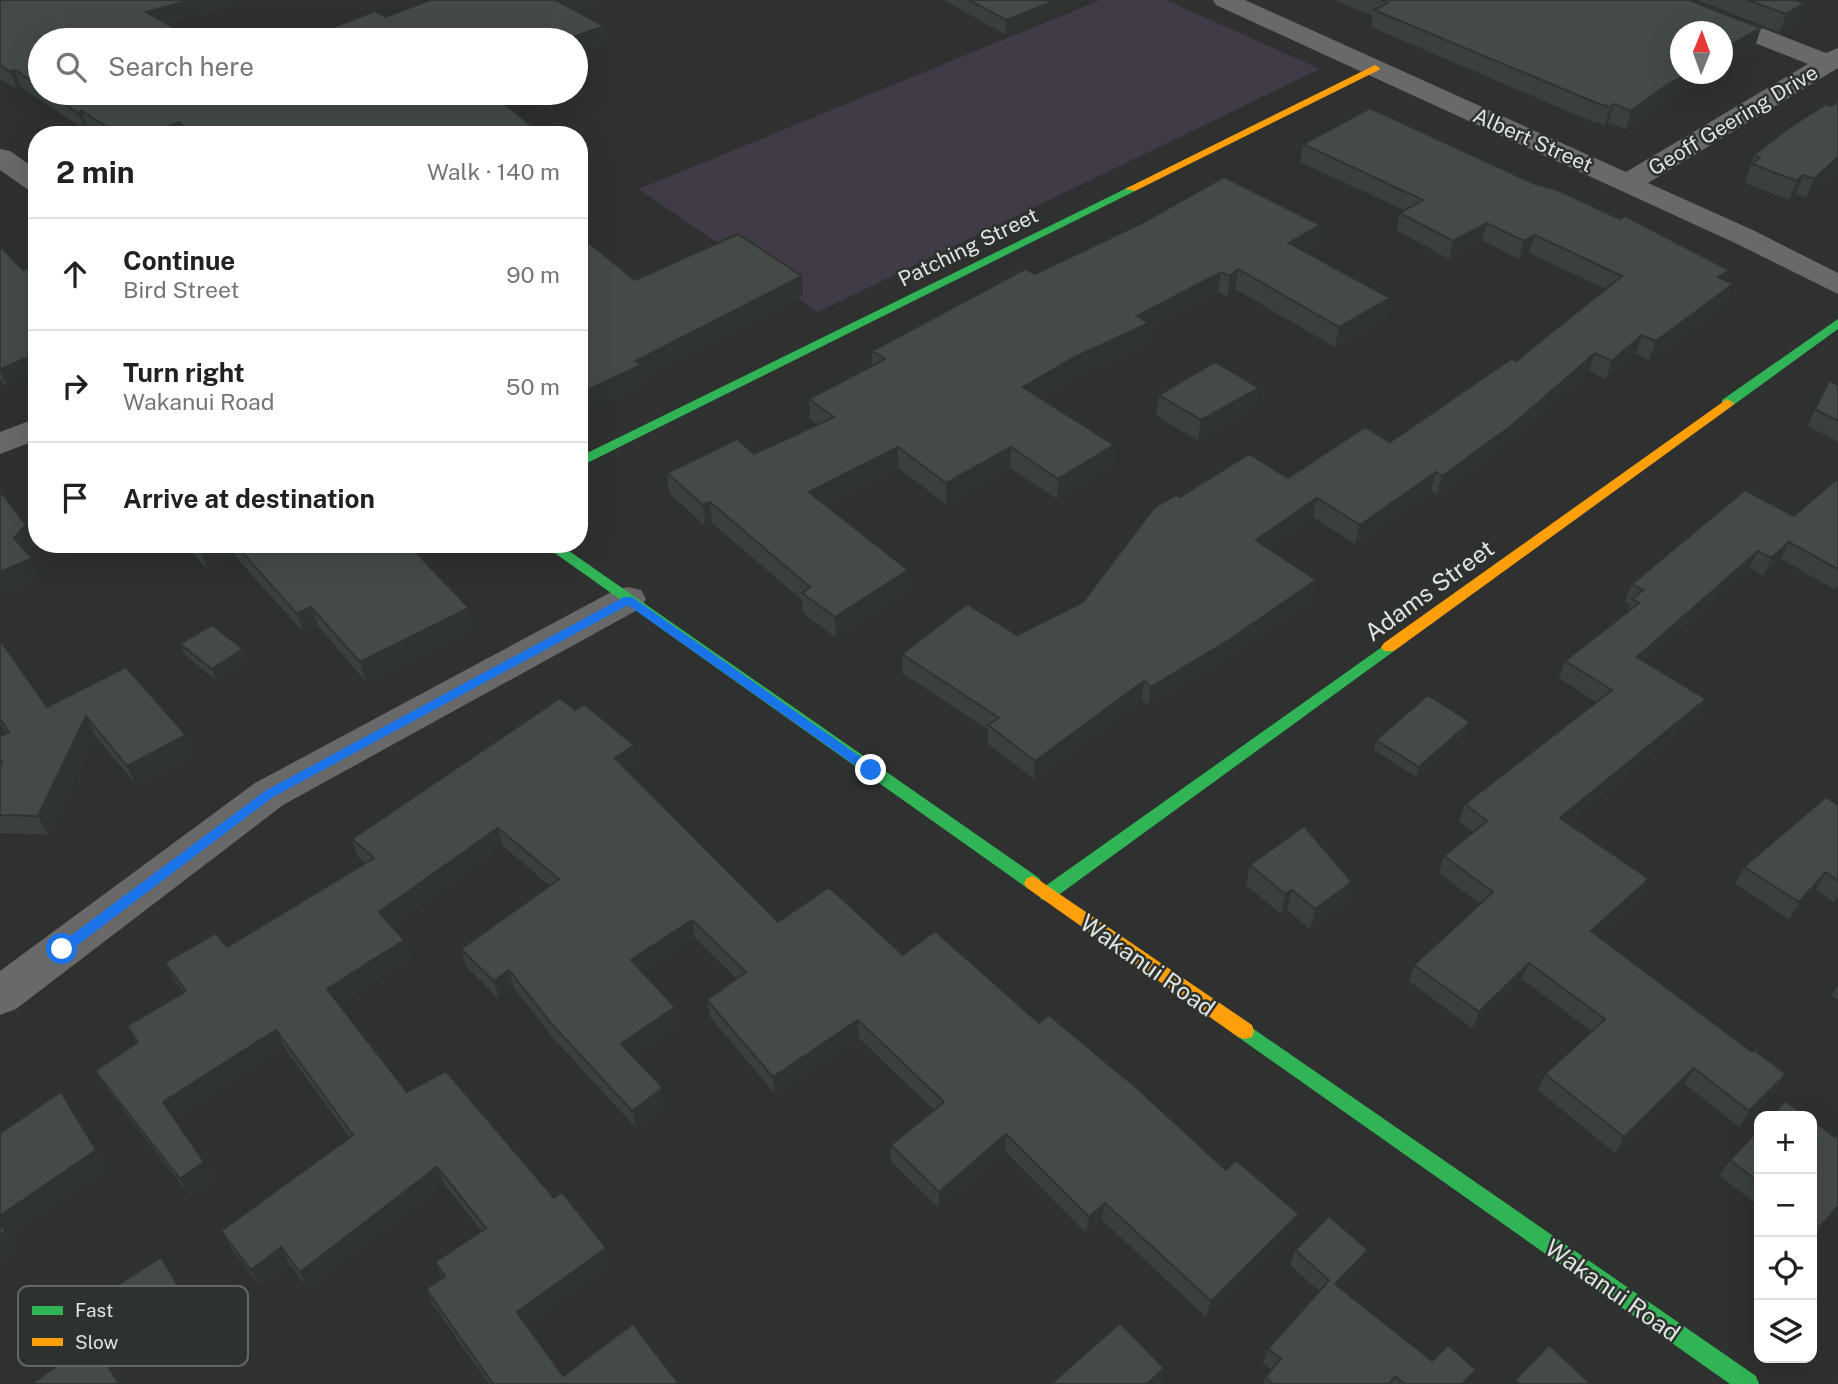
<!DOCTYPE html>
<meta charset="utf-8">
<style>
:root{--surface:#fff;--page:#f6f6f6;--text:#202124;--muted:#757577;--line:#e0e0e0}
body{margin:0;font-family:"Public Sans",sans-serif;background:var(--page);color:var(--text)}
.controls{position:absolute;right:21px;bottom:21px;display:grid;overflow:hidden;border-radius:14px;box-shadow:0 7px 28px #0002}
.controls button{width:63px;height:63px;display:grid;place-items:center;padding:0;border:0;border-bottom:2px solid var(--line);background:var(--surface);color:var(--text);font:35px sans-serif}
.compass{position:absolute;left:1670px;top:21px;width:63px;height:63px;border-radius:50%;background:var(--surface);box-shadow:0 7px 28px #0002;rotate:1deg}
.stop{position:absolute;width:21px;height:21px;margin:-16px;border:5px solid #1a73e8;border-radius:50%;background:#fff}
.stop.end{background:#1a73e8;border-color:#fff;box-shadow:0 2px 7px #0008}
.list{margin:0;padding:0;list-style:none}
h2{display:flex;justify-content:space-between;align-items:center;height:91px;margin:0;padding:0 28px;font-size:30px}
h2 small{font-size:23px;font-weight:400;color:var(--muted)}
.list li{display:grid;grid-template-columns:46px 1fr auto;gap:21px;align-items:center;box-sizing:border-box;height:112px;padding:0 28px;border-top:2px solid var(--line)}
.list b{display:block;font-size:26px;white-space:nowrap}
.list p{margin:0;font-size:23px;white-space:nowrap;color:var(--muted)}
.list em{font-size:23px;font-style:normal;color:var(--muted)}
.icon{flex:none;width:38px;height:38px;fill:none;stroke:currentColor;stroke-width:2;stroke-linecap:round;stroke-linejoin:round}
.map{position:relative;flex:none;width:1838px;height:1384px;overflow:hidden}
.search{position:absolute;background:var(--surface);box-shadow:0 7px 28px #0002;left:28px;top:28px;width:560px;height:77px;display:flex;align-items:center;gap:18px;box-sizing:border-box;padding:0 24px;border-radius:38px;color:var(--muted);font-size:26px}
.panel{position:absolute;background:var(--surface);box-shadow:0 7px 28px #0002;left:28px;top:126px;width:560px;height:427px;border-radius:28px}
.map>svg:first-child{display:block}
.green{fill:#413a47}
.lines{fill:none;stroke-linecap:round;stroke-linejoin:round}
.street{fill:#686968;fill-rule:evenodd}
.fast{fill:#30b455;fill-rule:evenodd}
.slow{fill:#ff9f0a;fill-rule:evenodd}
.wall{fill:#3a403c}
.shaded-wall{fill:#303431}
.building{fill:#444a46;stroke:#303431;stroke-width:2}
.route{fill:#1a73e8}
.labels{text-anchor:middle;dominant-baseline:central;stroke-width:5;stroke-linejoin:round;paint-order:stroke}
.far-street-label{font-size:21px;fill:#e0e4e1;stroke:#2d322e}
.street-label{font-size:24px;fill:#e0e4e1;stroke:#2d322e}
.key{fill:#2d322e;stroke:#636764;stroke-width:2}
.key-label{font-size:19px;fill:#e0e4e1}
</style>
<div class="map">
<svg width="1838" height="1384" viewBox="0 0 1838 1384">
<rect width="100%" height="100%" fill="#2e312f"/>
<path class="green" d="M1100,0H1166L1320,69L818,312L639,189Z"/>
<g class="lines">
<path class="street" d="M1213,0H1245L1626,172L1808,64L1659,5L1656,0H1690L1826,53L1838,48V68L1648,183L1755,231L1838,273V294L1735,243L1216,5Z
M0,149L10,151L37,170V191L27,189L0,170Z
M37,418V440L0,454V432Z
M628,587L641,590L646,599L641,608L283,805L16,1009L0,1015V971L255,783L615,590Z"/>
<path class="fast" d="M1131,186L1137,189L1135,191L579,467V457Z
M1838,319V329L1732,406H1722V400Z
M542,544H559L1039,878L1042,883L1039,888L1033,890L1027,888Z
M1389,642L1397,647L1394,651L1053,899L1047,901L1041,899L1038,894L1041,889Z
M1245,1023L1756,1376L1759,1384H1730L1238,1037L1236,1031L1238,1025Z"/>
<path class="slow" d="M1375,65L1380,68L1379,70L1135,191L1125,189Z
M1727,399L1734,403L1732,406L1394,651H1384L1381,647L1384,643Z
M1033,876L1252,1025L1254,1031L1252,1037L1245,1039L1238,1037L1027,888L1024,883L1027,878Z"/>
</g>
<path class="wall" d="M0,0L231,3L232,7L168,24L40,40V93H491L543,135H97L88,129L85,130L21,87L17,89L0,79Z
M943,0H1091L1005,34Z
M1334,0H1689L1761,28L1755,46L1723,64V32L1681,74H1705L1703,75L1700,83L1662,102L1626,129L1608,123L1605,125L1593,122L1371,27L1373,16Z
M1697,0H1804L1798,21L1779,32Z
M1838,101V169L1806,198L1796,194L1789,200L1745,183L1754,155Z
M1303,144L1726,280L1733,284L1726,302L1649,360L1636,353L1606,379L1589,371L1505,444L1437,495L1431,491L1355,544L1313,517L1268,548L1312,599L1225,658L1148,705L1142,700L1034,779L988,744V730L902,673V654L1017,635L1083,602L1180,497L1288,478L1390,442L1516,361L1606,289L1529,253L1519,259L1482,240L1449,259L1396,230L1400,213L1404,210L1300,162Z
M1320,225L1316,245L1305,252L1385,318L1335,347L1235,289L1227,296L1218,292L1148,329L1147,343L1074,378L1040,397L1114,445L1112,465L1057,499L1010,468L946,504L898,468L826,505L908,591L836,638L803,613L802,600L712,523L705,526L669,493L667,473L754,454L817,424L810,419L809,399L872,366V351L1035,274Z
M0,246L8,388L0,380Z
M1838,385V442L1808,426L1815,409Z
M1259,388L1256,407L1198,441L1156,415L1159,395Z
M1838,478V586L1834,589L1781,559L1763,575L1750,568L1644,661L1706,699L1698,716L1568,823L1641,896L1597,936L1752,1052L1786,1074L1776,1090L1739,1127L1685,1084L1615,1153L1538,1090L1545,1074L1591,1031L1522,979L1472,1028L1409,981L1414,965L1480,904L1439,873L1444,856L1473,832L1459,821L1465,804L1596,702L1559,678L1565,661L1627,612L1630,604L1625,601L1632,584L1794,516Z
M183,544H408L473,628L366,682L318,626L304,633L235,556L208,569Z
M0,640L47,707L126,667L194,754L136,785L95,735L48,835L0,833V736L6,733L0,724Z
M180,644L247,660L216,680L185,655Z
M575,710L634,745L637,764L627,770L778,922L903,955L1039,1023L1226,1170L1293,1230L1206,1317L1102,1220L1086,1233L1005,1151L939,1208L891,1162V1145L934,1110L859,1038L775,1094L710,1017L707,1000L736,978L695,938L642,973L678,1025L632,1056L666,1105L636,1128L554,1039L514,988L499,999L466,966L461,949L550,886L503,846L391,926L404,940L410,958L339,1004L407,1092L610,1264L526,1325L563,1376L679,1384H489L433,1305L426,1289L442,1278L435,1262L482,1231L444,1184L308,1288L289,1264L260,1286L231,1248L221,1231L350,1138L284,1047L174,1118L204,1162L214,1179L190,1196L106,1088L95,1071L136,1043L127,1026L184,993L174,980L165,963L227,947L365,863L358,857L352,839Z
M1466,732L1416,777L1374,750L1376,740Z
M1838,805V897L1833,902L1816,889L1789,919L1735,884L1744,867Z
M1250,865L1352,882L1346,902L1310,929L1287,910L1281,914L1246,885Z
M1838,985V1000L1831,996Z
M1812,1120L1835,1137L1838,1133V1207L1812,1238Z
M1759,1129V1206L1720,1176L1730,1160Z
M1295,1250H1368L1362,1265L1340,1288L1432,1361L1476,1370L1468,1384H1263L1265,1377L1271,1370L1263,1363L1268,1349L1319,1291L1290,1265Z"/>
<path class="shaded-wall" d="M190,0H240L231,3L232,7L151,29L146,12Z
M555,0H604L557,17Z
M1056,0H1091L1005,34L1006,20Z
M1790,0H1804L1802,5L1805,3L1798,21L1779,32L1791,2Z
M604,26L606,43L576,54V40H565Z
M1761,28L1755,46L1723,64V49Z
M15,70L21,87L17,89L10,72Z
M1689,74H1705L1703,75L1700,83L1662,102L1626,129L1631,111L1668,84Z
M1614,104L1608,123L1605,125L1610,107Z
M82,111L88,129L85,130L78,113Z
M179,122L183,135H148Z
M123,131L124,135H116V133Z
M1838,157V169L1806,198L1814,179Z
M1803,175L1796,194L1789,200L1797,181Z
M1487,223L1482,240L1449,259L1453,241Z
M1320,225L1316,245L1285,263L1289,243Z
M1535,235L1529,253L1519,259L1524,241Z
M1238,269L1235,289L1227,296L1230,276Z
M1729,270L1723,289L1718,277Z
M1221,272L1218,292L1148,329L1147,343L1074,378L1022,407L1023,387L1137,316Z
M802,276L803,295L643,378L644,384L579,414V394L636,361Z
M1733,284L1726,302L1649,360L1656,341Z
M1390,298L1385,318L1335,347L1339,327Z
M1642,335L1636,353L1606,379L1612,361Z
M1595,353L1589,371L1505,444L1437,495L1442,476Z
M37,354V376L8,388L0,371V369Z
M1259,388L1256,407L1198,441L1201,420Z
M1114,445L1112,465L1057,499L1058,479Z
M898,447V468L811,512L809,492Z
M1011,447L1010,468L946,504V483Z
M1436,472L1431,491L1355,544L1360,525Z
M1317,498L1313,517L1253,559L1256,540Z
M710,502L712,523L705,526L703,505Z
M26,525L35,544L23,557L14,538Z
M1789,542L1781,559L1763,575L1771,558Z
M211,544H231L235,556L208,569L200,549Z
M1758,551L1750,568L1630,674L1637,657Z
M32,558L41,578L0,596V572Z
M908,570V591L836,638L835,617Z
M1316,580L1312,599L1225,658L1148,705L1151,687Z
M311,607L318,626L304,633L297,614Z
M469,608L473,628L366,682L360,662Z
M243,649L247,660L216,680L212,669Z
M1144,681L1142,700L1034,779L1035,761Z
M1706,699L1698,716L1553,835L1560,818Z
M86,716L95,735L48,835L38,816Z
M1470,722L1466,732L1416,777L1419,767Z
M186,735L194,754L136,785L127,766Z
M634,745L637,764L618,776L615,758Z
M498,828L503,846L385,930L379,912Z
M1826,872L1816,889L1789,919L1799,902Z
M1649,879L1641,896L1584,948L1591,931Z
M1352,882L1346,902L1310,929L1315,909Z
M1292,890L1287,910L1281,914L1285,894Z
M692,920L695,938L634,978L631,960Z
M404,940L410,958L335,1006L327,989Z
M1529,963L1522,979L1472,1028L1479,1012Z
M509,970L514,988L499,999L494,981Z
M675,1007L678,1025L625,1061L621,1044Z
M858,1020L859,1038L775,1094L773,1077Z
M276,1030L284,1047L173,1119L163,1102Z
M1694,1068L1685,1084L1615,1153L1624,1137Z
M1786,1074L1776,1090L1739,1127L1749,1111Z
M663,1088L666,1105L636,1128L632,1111Z
M61,1092L108,1168L10,1236L20,1248L0,1264V1216Z
M1006,1134L1005,1151L939,1208V1192Z
M204,1162L214,1179L190,1196L180,1179Z
M437,1167L444,1184L308,1288L300,1272Z
M1105,1203L1102,1220L1086,1233L1089,1217Z
M1838,1206V1207L1812,1238L1820,1227Z
M1299,1214L1293,1230L1206,1317L1211,1301Z
M281,1247L289,1264L260,1286L251,1270Z
M606,1248L610,1264L523,1328L517,1312Z
M1368,1250L1362,1265L1329,1299L1335,1284Z
M167,1266L195,1313L143,1346L136,1338Z
M93,1341L106,1358L122,1384H119Z
M1164,1368L1161,1384H1147Z
M1476,1370L1468,1384H1462Z"/>
<path class="building" d="M0,0H190L146,12L195,40H40V87L15,70L10,72L0,65Z
M430,0H556L604,26L565,40H300L375,11L386,17Z
M969,0H1056L1006,20Z
M1381,0H1689L1761,28L1723,49V32H1681V74H1689L1668,84L1631,111L1614,104L1610,107L1599,104L1374,10L1388,3Z
M1748,0H1795L1805,3L1786,14Z
M49,93H491L543,135H193L179,122L148,135H129L123,131L116,133L82,111L78,113Z
M1838,101V157L1814,179L1803,175L1797,181L1752,164L1760,158L1754,155L1786,130L1826,104L1831,106Z
M1370,108L1535,184L1558,190L1620,219L1625,216L1729,270L1718,277L1733,284L1656,341L1642,335L1612,361L1595,353L1511,426L1442,476L1436,472L1360,525L1317,498L1256,540L1316,580L1229,640L1151,687L1144,681L1035,761L988,725L999,718L902,654L967,604L1017,635L1083,602L1154,508L1176,495L1180,497L1249,454L1288,478L1365,427L1390,442L1511,359L1516,361L1622,276L1535,235L1524,241L1487,223L1453,241L1400,213L1423,200L1303,144Z
M1224,177L1320,225L1289,243L1390,298L1339,327L1238,269L1230,276L1221,272L1137,316L1149,323L1075,357L1023,387L1114,445L1058,479L1011,447L946,483L898,447L809,492L908,570L835,617L802,593L810,587L710,502L703,505L667,473L737,439L754,454L834,417L809,399L885,359L872,351L1025,269L1035,274L1142,223Z
M738,234L802,276L636,361L641,365L579,394V235L635,280Z
M0,246L23,270L37,264V354L0,369Z
M1215,362L1259,388L1201,420L1159,395Z
M1829,381L1838,385V421L1815,409Z
M1838,478V569L1789,542L1771,558L1758,551L1637,657L1706,699L1560,818L1649,879L1591,931L1752,1052L1754,1050L1786,1074L1749,1111L1694,1068L1624,1137L1545,1074L1605,1019L1529,963L1479,1012L1414,965L1493,892L1444,856L1487,821L1465,804L1612,690L1565,661L1639,603L1632,599L1643,590L1632,584L1745,490L1794,516Z
M0,491L26,525L14,538L32,558L0,572Z
M195,544H211L200,549Z
M235,544H408L469,608L360,662L311,607L297,614Z
M212,625L243,649L212,669L180,644Z
M0,640L47,707L126,667L186,735L127,766L86,716L38,816L0,815V766L2,762L0,760V736L9,732L0,719Z
M1428,695L1470,722L1419,767L1376,740Z
M560,698L575,710L584,704L634,745L615,758L778,922L829,887L903,955L935,931L1039,1023L1049,1015L1138,1089L1226,1170L1236,1160L1299,1214L1211,1301L1105,1203L1089,1217L1006,1134L939,1192L891,1145L944,1102L858,1020L773,1077L707,1000L746,972L692,920L631,960L675,1007L621,1044L663,1088L632,1111L550,1022L509,970L494,981L461,949L559,879L498,828L379,912L404,940L327,989L407,1092L446,1071L554,1198L562,1192L606,1248L517,1312L563,1376L633,1324L679,1384H493L426,1289L445,1276L435,1262L486,1228L437,1167L300,1272L281,1247L251,1270L221,1231L353,1135L276,1030L163,1102L204,1162L180,1179L95,1071L138,1042L127,1026L186,991L165,963L216,933L227,947L374,858L352,839Z
M1826,797L1838,805V881L1826,872L1799,902L1744,867Z
M1304,826L1352,882L1315,909L1292,890L1285,894L1250,865Z
M61,1092L96,1150L0,1216V1133Z
M1785,1101L1807,1116H1771Z
M1812,1120L1835,1137L1838,1133V1206L1820,1227L1812,1221Z
M1759,1129V1182L1730,1160Z
M1329,1216L1368,1250L1335,1284L1432,1361L1448,1345L1476,1370L1462,1384H1404L1395,1376L1389,1384H1273L1265,1377L1281,1359L1268,1349L1329,1280L1295,1250Z
M0,1224L6,1231L0,1236Z
M161,1257L189,1304L136,1338L110,1290Z
M1120,1323L1164,1368L1147,1384H1051Z
M93,1341L119,1384H31Z
M1549,1345L1591,1384H1519L1515,1380Z"/>
<path class="route" d="M624,597H632L875,767V773H866L628,605L273,797L67,953H58V945L265,791Z"/>
<g class="labels">
<g class="far-street-label">
<text transform="translate(1733 120) rotate(-31)">Geoff Geering Drive</text>
<text transform="translate(1533 140) rotate(24)">Albert Street</text>
<text transform="translate(968 247) rotate(-26)">Patching Street</text>
</g>
<g class="street-label">
<text transform="translate(1429 590) rotate(-36)">Adams Street</text>
<text transform="translate(1148 965) rotate(35)">Wakanui Road</text>
<text transform="translate(1613 1290) rotate(35)">Wakanui Road</text>
</g>
</g>
<rect x="18" y="1286" width="230" height="80" rx="10" class="key"/>
<rect x="32" y="1306" width="31" height="9" fill="#30b455"/>
<rect x="32" y="1338" width="31" height="8" fill="#ff9f0a"/>
<g class="key-label">
<text x="75" y="1317">Fast</text>
<text x="75" y="1349">Slow</text>
</g>
</svg>
<div class="controls">
<button>+</button>
<button>−</button>
<button><svg class="icon" aria-label="locate" viewBox="0 0 24 24"><circle cx="12" cy="12" r="6"/><path d="M12 2v4M12 18v4M2 12h4M18 12h4"/></svg></button>
<button><svg class="icon" aria-label="layers" viewBox="0 0 24 24"><path d="M12 4l9 5-9 5-9-5zM3 14l9 5 9-5"/></svg></button>
</div>
<svg class="compass" viewBox="-18 -18 36 36"><path d="M0-13l5 13h-10z" fill="#e53935"/><path d="M0 13l5-13h-10z" fill="#757577"/></svg>
<div class="stop" style="left:62px;top:949px"></div>
<div class="stop end" style="left:871px;top:770px"></div>
<div class="search"><svg class="icon" aria-label="search" viewBox="0 0 24 24"><circle cx="10" cy="10" r="6"/><path d="M15 15l6 6"/></svg>Search here</div>
<section class="panel">
<h2>2 min<small>Walk · 140 m</small></h2>
<ul class="list">
<li><svg class="icon" aria-label="ahead" viewBox="0 0 24 24"><path d="M12 20V5M6 11l6-6 6 6"/></svg><div><b>Continue</b><p>Bird Street</p></div><em>90 m</em></li>
<li><svg class="icon" aria-label="right" viewBox="0 0 24 24"><path d="M7 20v-9h11M14 6l5 5-5 5"/></svg><div><b>Turn right</b><p>Wakanui Road</p></div><em>50 m</em></li>
<li><svg class="icon" aria-label="arrive" viewBox="0 0 24 24"><path d="M6 21V4h12l-3 4 3 4H6"/></svg><div><b>Arrive at destination</b></div></li>
</ul>
</section>
</div>
